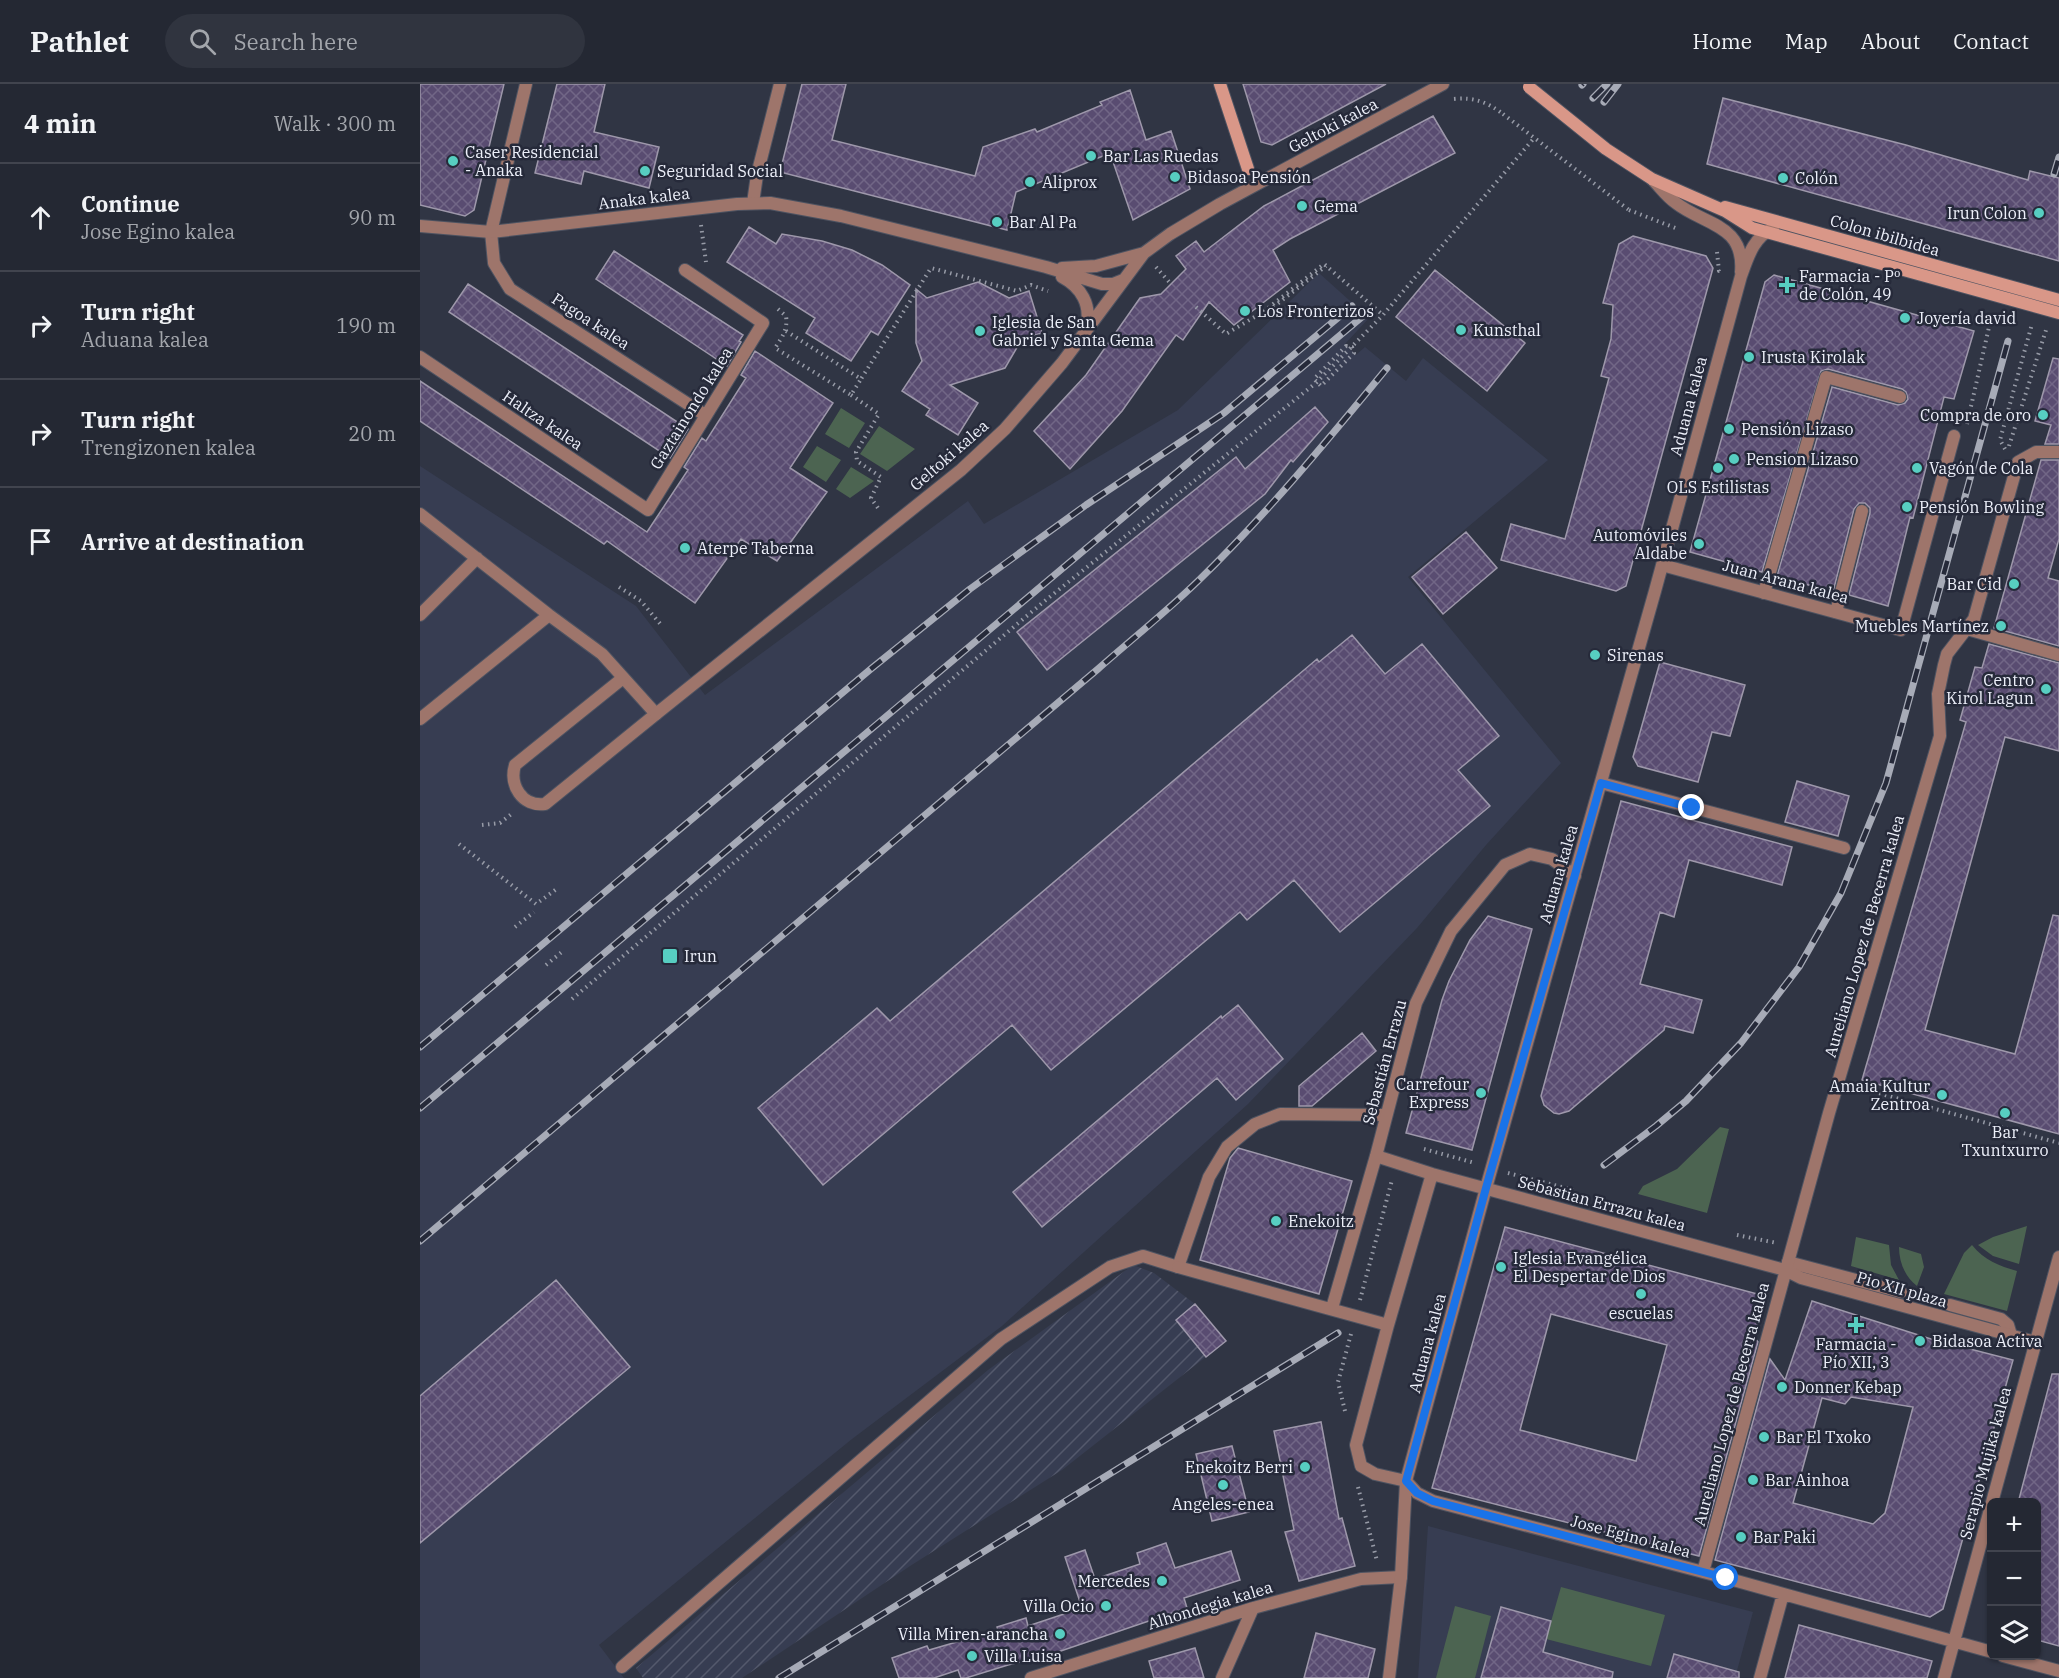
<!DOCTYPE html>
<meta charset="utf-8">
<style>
:root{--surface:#242833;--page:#30343f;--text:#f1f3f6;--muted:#a3a6ac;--line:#41444e}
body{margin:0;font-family:"IBM Plex Serif",serif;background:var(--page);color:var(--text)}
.controls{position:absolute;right:18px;bottom:18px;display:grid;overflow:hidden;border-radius:9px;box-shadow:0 2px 4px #0004}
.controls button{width:54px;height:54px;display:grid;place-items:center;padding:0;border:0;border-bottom:2px solid var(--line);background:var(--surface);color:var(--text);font:30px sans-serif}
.stop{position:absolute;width:18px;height:18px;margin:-14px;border:4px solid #1a73e8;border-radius:50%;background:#fff}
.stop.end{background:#1a73e8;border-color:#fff;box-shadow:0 2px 6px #0008}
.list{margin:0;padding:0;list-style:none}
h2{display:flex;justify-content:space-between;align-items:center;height:78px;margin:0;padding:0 24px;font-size:26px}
h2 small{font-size:20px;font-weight:400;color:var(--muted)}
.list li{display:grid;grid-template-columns:39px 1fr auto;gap:18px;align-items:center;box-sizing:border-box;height:108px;padding:0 24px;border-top:2px solid var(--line)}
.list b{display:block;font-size:22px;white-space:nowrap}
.list p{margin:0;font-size:20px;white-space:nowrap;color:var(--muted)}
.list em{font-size:20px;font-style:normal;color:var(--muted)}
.icon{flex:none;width:33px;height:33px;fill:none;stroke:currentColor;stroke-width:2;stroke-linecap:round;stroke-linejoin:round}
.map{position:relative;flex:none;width:1639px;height:1594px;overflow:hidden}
header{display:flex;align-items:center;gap:36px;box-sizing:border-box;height:84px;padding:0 30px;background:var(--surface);border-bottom:2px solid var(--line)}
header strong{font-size:28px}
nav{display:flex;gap:33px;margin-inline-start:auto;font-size:21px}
.search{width:420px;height:54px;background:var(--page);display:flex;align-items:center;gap:15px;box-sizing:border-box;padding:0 21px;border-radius:33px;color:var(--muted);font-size:22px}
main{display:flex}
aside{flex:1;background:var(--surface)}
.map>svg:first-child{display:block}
.built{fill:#373d52}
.industrial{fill:url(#industrial-furrows)}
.green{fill:#4c6451}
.building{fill:url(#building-cross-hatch);stroke:#9e98ab;stroke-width:1.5;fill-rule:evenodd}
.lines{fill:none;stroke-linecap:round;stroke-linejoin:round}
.service-casing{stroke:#4e5361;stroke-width:14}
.pedestrian-casing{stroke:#4e5361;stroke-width:14}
.minor-casing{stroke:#4e5361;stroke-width:14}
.tertiary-casing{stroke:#4e5361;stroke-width:14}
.secondary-casing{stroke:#4e5361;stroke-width:14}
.path{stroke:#979ba7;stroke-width:4;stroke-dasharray:1.5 4.5;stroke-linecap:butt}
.service{stroke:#9e756b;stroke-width:12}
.pedestrian{stroke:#9e756b;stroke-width:12}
.minor{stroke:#9e756b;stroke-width:12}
.tertiary{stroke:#9e756b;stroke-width:12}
.secondary{stroke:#d99788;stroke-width:12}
.rail-casing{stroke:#a7abb7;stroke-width:7}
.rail{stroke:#262a3a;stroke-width:4.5;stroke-dasharray:14;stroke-linecap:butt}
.secondary-bridge-casing{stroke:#4e5361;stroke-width:14;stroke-linecap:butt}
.path-bridge{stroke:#979ba7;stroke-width:4;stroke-dasharray:1.5 4.5;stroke-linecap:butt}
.secondary-bridge{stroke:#d99788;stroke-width:12}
.route{stroke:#1a73e8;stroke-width:8}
.poi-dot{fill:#57cec1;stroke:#262a3a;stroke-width:2}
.labels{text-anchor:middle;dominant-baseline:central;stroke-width:5;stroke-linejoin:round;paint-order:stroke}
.street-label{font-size:16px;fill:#edf0fa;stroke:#262a3a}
.poi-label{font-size:16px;fill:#edf0fa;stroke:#262a3a;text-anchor:start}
</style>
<header>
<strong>Pathlet</strong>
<div class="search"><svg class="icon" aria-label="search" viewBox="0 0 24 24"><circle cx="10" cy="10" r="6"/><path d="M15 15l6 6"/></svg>Search here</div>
<nav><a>Home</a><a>Map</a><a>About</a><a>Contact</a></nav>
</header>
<main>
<aside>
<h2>4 min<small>Walk · 300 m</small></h2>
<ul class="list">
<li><svg class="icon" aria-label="ahead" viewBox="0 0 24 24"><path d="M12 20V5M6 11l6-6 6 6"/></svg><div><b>Continue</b><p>Jose Egino kalea</p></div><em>90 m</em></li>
<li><svg class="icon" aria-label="right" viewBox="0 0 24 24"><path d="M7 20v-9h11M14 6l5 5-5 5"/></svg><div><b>Turn right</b><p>Aduana kalea</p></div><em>190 m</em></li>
<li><svg class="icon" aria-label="right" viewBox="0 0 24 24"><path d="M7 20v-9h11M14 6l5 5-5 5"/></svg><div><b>Turn right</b><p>Trengizonen kalea</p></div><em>20 m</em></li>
<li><svg class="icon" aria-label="arrive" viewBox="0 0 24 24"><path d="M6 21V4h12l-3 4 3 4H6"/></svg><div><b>Arrive at destination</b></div></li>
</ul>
</aside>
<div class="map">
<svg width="1639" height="1594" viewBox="0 0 1639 1594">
<defs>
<pattern id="industrial-furrows" width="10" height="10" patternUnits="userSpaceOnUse" patternTransform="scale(1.5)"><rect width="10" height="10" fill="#373d52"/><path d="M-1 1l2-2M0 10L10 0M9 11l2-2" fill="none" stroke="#54596c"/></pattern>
<pattern id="building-cross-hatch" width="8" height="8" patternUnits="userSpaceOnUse" patternTransform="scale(1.5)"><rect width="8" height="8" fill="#594c71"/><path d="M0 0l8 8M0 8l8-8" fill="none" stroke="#716686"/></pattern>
</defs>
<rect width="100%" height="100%" fill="#303544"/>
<path class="built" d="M899,189L949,234L925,260L936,271L945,263L986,297L1003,274L1128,376L988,493L1141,679L1066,761L997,844L828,1020L582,1242L432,1355L179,1561L204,1594H0V382L216,522L285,611L548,417L564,440L758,326Z
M1008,1442L1333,1528L1315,1594H998Z"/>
<path class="industrial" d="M713,1181L734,1189L775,1220L806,1257L642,1386L490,1482L322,1594H223L216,1584L568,1286Z"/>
<path class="green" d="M421,324L445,339L429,364L405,350Z
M459,342L495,365L467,387L440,370Z
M397,362L421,376L406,398L383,383Z
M431,383L454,397L430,414L416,405Z
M1300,1043L1309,1045L1287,1129L1218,1110L1223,1102L1257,1085Z
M1607,1142L1599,1180L1573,1172L1558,1161L1573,1153Z
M1436,1153L1469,1161L1471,1181L1479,1196L1431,1182Z
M1552,1161C1564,1176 1579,1182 1597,1187L1587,1227L1524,1210L1544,1169Z
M1479,1163L1501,1170L1504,1183L1497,1202C1485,1193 1479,1178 1479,1163Z
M1141,1503L1245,1531L1231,1582L1126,1555Z
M1035,1522L1071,1532L1055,1594H1016Z"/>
<path class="building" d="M0,0H84L54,126L45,132L0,121Z
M137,0H185L174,48L239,63L229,104L164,87L161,100L115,89Z
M382,0H426L412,56L555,92L563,63L615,45L617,48L682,21L680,18L710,6L726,56L751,47L770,105L713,136L690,69L596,108L587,146L360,88Z
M823,0H966L852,61L841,58Z
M1303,14L1486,61L1608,96L1610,87L1639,94V177L1287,80Z
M1013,32L1035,69L870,155L853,166L870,198L814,241L789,218L763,256L756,251L702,327L650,385L614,347L666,291L720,214L741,210L766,185L756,172L776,157L784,168L844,122Z
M329,143L356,160L362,150L402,157L432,166L462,181L490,201L458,251L451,247L431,277L386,249L395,234L307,178Z
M1213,152L1286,172L1293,184L1206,502L1196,507L1081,476L1091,440L1145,455L1189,294L1181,292L1191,255L1193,221L1183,219L1199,160Z
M194,167L323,251L319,257L321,258L307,282L176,195Z
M1015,186L1105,259L1067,307L976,233Z
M1354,191L1554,247L1534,315L1524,313L1493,434L1490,433L1468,522L1429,511L1450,429V424L1445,419H1439L1434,425L1413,508L1357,492L1412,303L1478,321L1485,319L1488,315L1486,308L1482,305L1408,285L1401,287L1342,488L1270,468L1345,198Z
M558,198L589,214L609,207L622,249L602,255L585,284L530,301L558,319L538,351L506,331L510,325L482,307L502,277L496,259V205L507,214Z
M48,200L268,345L250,374L29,228Z
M335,267L413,319L370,384L407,408L357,477L321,455L275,519L187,457L184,460L0,337V297L227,448L268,386L264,383L282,354L286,357L326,294L321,291Z
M1633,274L1639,275V360H1625L1631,341L1615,337Z
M895,323L908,338L873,378L871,376L845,410L627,586L597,548L816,373L825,385Z
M1621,376H1639V455L1628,494L1639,497V562L1574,544Z
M1046,448L1077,484L1023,530L992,493Z
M932,551L965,590L1002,560L1079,652L1038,686L1070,722L920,848L874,796L827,836L820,828L631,986L592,941L403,1101L338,1024L457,924L470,937L897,575L899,578Z
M1569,560L1639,579V667L1585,653L1505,946L1595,970L1633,831L1639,832V1050L1442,996L1546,638L1540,636L1555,583L1562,584Z
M1240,578L1325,601L1310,652L1292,648L1278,698L1218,682L1213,673Z
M1377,697L1429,712L1418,752L1365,738Z
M1201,717L1372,763L1362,801L1269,776L1254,833L1240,828L1220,900L1282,916L1273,949L1245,942L1244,946L1149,1027L1139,1030L1134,1029L1124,1021L1121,1012Z
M1068,832L1112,845L1052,1066L986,1049L1022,916L1029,897L1050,856Z
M818,921L863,975L816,1016L797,994L622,1143L593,1108L801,932L802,934Z
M942,949L956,967L892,1022H879V1002Z
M818,1064L932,1097L899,1210L780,1176L810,1074Z
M1085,1143L1345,1212L1334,1253L1338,1258L1279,1472L1012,1404ZM1131,1230L1247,1261L1216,1377L1100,1346Z
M136,1196L210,1283L0,1459V1312Z
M1392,1217L1511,1255L1593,1276L1523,1525L1510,1533L1295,1476L1350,1275L1365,1296ZM1431,1313L1493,1323L1465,1429L1453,1440L1373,1419L1402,1314L1425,1320Z
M775,1220L806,1257L786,1273L756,1236Z
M1632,1290H1639V1562L1617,1556V1419H1598Z
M901,1338L919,1435L922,1434L935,1482L879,1497L865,1448L874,1446L854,1347Z
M812,1362L829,1428L792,1437L776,1370Z
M746,1459L755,1484L811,1467L820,1496L764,1514L767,1524L629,1571L588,1581L546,1594H541L538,1586L514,1594H479L472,1574L507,1562L509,1566L578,1546L577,1543L606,1534L608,1542L662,1524L645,1473L665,1466L675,1495L720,1480L717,1469Z
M1081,1523L1131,1537L1123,1568L1193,1588L1192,1594H1061Z
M1379,1541L1512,1577L1507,1594H1365Z
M896,1549L955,1565L948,1594H884Z
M775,1564L784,1594H734L729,1577Z
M1254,1570L1319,1588V1594H1247Z"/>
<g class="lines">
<defs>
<path id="service" d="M0,430L129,531L182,570L236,630L125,720C102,723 89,701 95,681L203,594
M1344,509L1406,293L1480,313
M1416,528L1442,427
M0,531L57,474
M0,635L129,531
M1368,1178L1481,1208
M1530,1221L1581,1235L1588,1241L1591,1251
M202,1583L581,1255L690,1183L723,1172L758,1183L789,1093L807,1063L835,1040L860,1030L966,1031"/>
<path id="pedestrian" d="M611,1594L833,1524L941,1495L981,1493
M802,1594L833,1524"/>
<path id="minor" d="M106,0L71,148L74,179L90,205L285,331
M1233,96C1240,103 1247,113 1256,119C1284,141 1325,140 1321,188
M333,119L337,91L360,0
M0,273L228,426L343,239L265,186
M1242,481L1481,546L1534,352
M1547,545L1639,571
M1181,699L1424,764
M956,1072L1012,1090L1365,1186L1381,1194L1615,1258
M1012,1090L968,1241L936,1361L941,1382L955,1390L986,1397L997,1409L1013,1417L1306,1494L1572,1568
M758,1183L968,1241
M912,1224L956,1072L996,919L1031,847L1085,781L1110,770L1132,775L1155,792
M1283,1488L1409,1029L1520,652L1518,610L1524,581L1527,570L1554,535L1598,378L1616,368H1639
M1583,1572L1639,1587
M969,1594L981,1493L986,1397L1066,1104L1235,507L1321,192C1328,173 1333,154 1353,144
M1340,1594L1363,1510
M1524,1594L1639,1173"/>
<path id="tertiary" d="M0,142L71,148L317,120L350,119L421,132L626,183L682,200H693L703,196
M642,184L676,182L724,169
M642,193C661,203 672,221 666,243
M236,630L541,386L585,345L642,279L724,169L750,150L800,120L1023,0"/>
<path id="secondary" d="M800,0L828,85
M1232,95L1305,127L1332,144L1639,229
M1305,123L1639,216"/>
</defs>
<use href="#service" class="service-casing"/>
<use href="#pedestrian" class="pedestrian-casing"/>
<use href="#minor" class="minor-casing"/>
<use href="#tertiary" class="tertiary-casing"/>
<use href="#secondary" class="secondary-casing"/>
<path class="path" d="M1034,15C1054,13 1067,18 1083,30
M1209,126L1258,145
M281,141L286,178
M1297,168L1299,187H1302
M736,183L751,200
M776,223L806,250L843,228L904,180L963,231
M358,225L366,232C368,246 362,253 355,264L431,311L441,295
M843,228H847L906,182
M366,247L441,295L511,184L597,207L611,201L628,207
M926,262L932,263L934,269L901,302L894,295Z
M431,311L459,330L436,368L437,377L461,393L451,414L460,427
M1547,340L1572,230
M1589,362L1627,243
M1585,365L1580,356L1612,240
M199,503L221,517L242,542
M62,741L80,739L94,728
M39,760L116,820L138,804
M95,843L114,828
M126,881L143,867
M152,915L621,520L897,298L963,231L1115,53
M1436,1003L1639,1059
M1004,1065L1055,1079
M1088,1089L1153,1106
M1317,1151L1357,1159
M940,1216L972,1096
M925,1327L918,1298L931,1250
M938,1403L957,1477"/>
<use href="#service" class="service"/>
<use href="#pedestrian" class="pedestrian"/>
<use href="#minor" class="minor"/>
<use href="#tertiary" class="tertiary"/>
<use href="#secondary" class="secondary"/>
<defs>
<path id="rail" d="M1162,1L1163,0
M1173,14L1187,0
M1184,18L1198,0
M1634,90L1639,73
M0,963L452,584L550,505L666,421L804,329L932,222
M0,1024L943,232
M1184,1081L1236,1042L1266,1017L1321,959L1379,883L1421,809L1466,699L1588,257
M0,1157L678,585C711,556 746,528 778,497C846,431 907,357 967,284
M359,1594L918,1249"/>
</defs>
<use href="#rail" class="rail-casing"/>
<use href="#rail" class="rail"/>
<defs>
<path id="secondary-bridge" d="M1109,3L1186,65L1232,95"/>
</defs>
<use href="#secondary-bridge" class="secondary-bridge-casing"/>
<path class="path-bridge" d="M1083,30L1209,126"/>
<use href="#secondary-bridge" class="secondary-bridge"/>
</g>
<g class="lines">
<path class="route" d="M1272,724L1181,699L1066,1104L986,1397L997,1409L1013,1417L1306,1494"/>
</g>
<g class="poi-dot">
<circle cx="671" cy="72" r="6"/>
<circle cx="33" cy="77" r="6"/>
<circle cx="225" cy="87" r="6"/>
<circle cx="755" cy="93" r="6"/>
<circle cx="1363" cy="94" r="6"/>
<circle cx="610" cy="98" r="6"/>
<circle cx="882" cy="122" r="6"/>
<circle cx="1619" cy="129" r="6"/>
<circle cx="577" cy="138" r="6"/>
<path d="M1364 192h6v6h6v6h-6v6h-6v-6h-6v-6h6z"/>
<circle cx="825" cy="227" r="6"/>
<circle cx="1485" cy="234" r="6"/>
<circle cx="1041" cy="246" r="6"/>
<circle cx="560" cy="247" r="6"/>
<circle cx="1329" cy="273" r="6"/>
<circle cx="1623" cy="331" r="6"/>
<circle cx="1309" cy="345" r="6"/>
<circle cx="1314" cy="375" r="6"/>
<circle cx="1298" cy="384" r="6"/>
<circle cx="1497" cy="384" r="6"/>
<circle cx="1487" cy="423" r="6"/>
<circle cx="1279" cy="460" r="6"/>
<circle cx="265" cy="464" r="6"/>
<circle cx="1594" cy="500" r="6"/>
<circle cx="1581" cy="542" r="6"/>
<circle cx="1175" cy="571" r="6"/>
<circle cx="1626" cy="605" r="6"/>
<rect x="242" y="864" width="16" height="16" rx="3"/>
<circle cx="1061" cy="1009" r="6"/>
<circle cx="1522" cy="1011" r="6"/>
<circle cx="1585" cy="1029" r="6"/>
<circle cx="856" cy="1137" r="6"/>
<circle cx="1081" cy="1183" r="6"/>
<circle cx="1221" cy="1210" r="6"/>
<path d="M1433 1232h6v6h6v6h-6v6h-6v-6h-6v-6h6z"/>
<circle cx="1500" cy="1257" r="6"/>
<circle cx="1362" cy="1303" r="6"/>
<circle cx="1344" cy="1353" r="6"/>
<circle cx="885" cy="1383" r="6"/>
<circle cx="1333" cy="1396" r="6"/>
<circle cx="803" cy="1401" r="6"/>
<circle cx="1321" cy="1453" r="6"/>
<circle cx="742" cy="1497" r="6"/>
<circle cx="686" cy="1522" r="6"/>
<circle cx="640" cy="1550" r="6"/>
<circle cx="552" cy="1572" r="6"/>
</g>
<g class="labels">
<g class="street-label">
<text transform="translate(913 41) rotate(-28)">Geltoki kalea</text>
<text transform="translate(224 114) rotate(-7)">Anaka kalea</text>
<text transform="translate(1465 151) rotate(16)">Colon ibilbidea</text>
<text transform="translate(171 237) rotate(33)">Pagoa kalea</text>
<text transform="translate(1268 322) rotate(-75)">Aduana kalea</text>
<text transform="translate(271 324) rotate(-58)">Gaztainondo kalea</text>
<text transform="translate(123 336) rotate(34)">Haltza kalea</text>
<text transform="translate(529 371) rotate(-41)">Geltoki kalea</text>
<text transform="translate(1366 497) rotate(15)">Juan Arana kalea</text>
<text transform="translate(1138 790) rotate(-74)">Aduana kalea</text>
<text transform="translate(1444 852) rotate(-74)">Aureliano Lopez de Becerra kalea</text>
<text transform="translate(964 978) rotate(-75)">Sebastián Errazu</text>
<text transform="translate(1182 1119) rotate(15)">Sebastian Errazu kalea</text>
<text transform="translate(1482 1205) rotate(16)">Pio XII plaza</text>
<text transform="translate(1007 1259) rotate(-75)">Aduana kalea</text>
<text transform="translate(1311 1320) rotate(-75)">Aureliano Lopez de Becerra kalea</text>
<text transform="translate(1565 1379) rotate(-75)">Serapio Mujika kalea</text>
<text transform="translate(1211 1452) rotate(15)">Jose Egino kalea</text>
<text transform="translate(790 1521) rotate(-17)">Alhondegia kalea</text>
</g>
<g class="poi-label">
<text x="45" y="68">Caser Residencial<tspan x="45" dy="18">- Anaka</tspan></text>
<text x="683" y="72">Bar Las Ruedas</text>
<text x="237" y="87">Seguridad Social</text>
<text x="767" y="93">Bidasoa Pensión</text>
<text x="1375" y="94">Colón</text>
<text x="622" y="98">Aliprox</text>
<text x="894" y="122">Gema</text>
<text x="1607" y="129" text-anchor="end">Irun Colon</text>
<text x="589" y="138">Bar Al Pa</text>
<text x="1379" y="192">Farmacia - Pº<tspan x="1379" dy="18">de Colón, 49</tspan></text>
<text x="837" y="227">Los Fronterizos</text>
<text x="1497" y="234">Joyería david</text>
<text x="572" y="238">Iglesia de San<tspan x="572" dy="18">Gabriel y Santa Gema</tspan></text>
<text x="1053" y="246">Kunsthal</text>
<text x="1341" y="273">Irusta Kirolak</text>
<text x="1611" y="331" text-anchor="end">Compra de oro</text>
<text x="1321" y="345">Pensión Lizaso</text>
<text x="1326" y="375">Pension Lizaso</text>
<text x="1509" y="384">Vagón de Cola</text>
<text x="1298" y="403" text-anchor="middle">OLS Estilistas</text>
<text x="1499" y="423">Pensión Bowling</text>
<text x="1267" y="451" text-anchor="end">Automóviles<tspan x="1267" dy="18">Aldabe</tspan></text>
<text x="277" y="464">Aterpe Taberna</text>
<text x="1582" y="500" text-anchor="end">Bar Cid</text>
<text x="1569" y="542" text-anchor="end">Muebles Martínez</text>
<text x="1187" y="571">Sirenas</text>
<text x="1614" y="596" text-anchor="end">Centro<tspan x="1614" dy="18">Kirol Lagun</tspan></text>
<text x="264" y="872">Irun</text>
<text x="1049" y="1000" text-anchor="end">Carrefour<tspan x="1049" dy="18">Express</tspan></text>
<text x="1510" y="1002" text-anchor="end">Amaia Kultur<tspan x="1510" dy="18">Zentroa</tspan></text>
<text x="1585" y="1048" text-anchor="middle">Bar<tspan x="1585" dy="18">Txuntxurro</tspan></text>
<text x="868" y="1137">Enekoitz</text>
<text x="1093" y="1174">Iglesia Evangélica<tspan x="1093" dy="18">El Despertar de Dios</tspan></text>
<text x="1221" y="1229" text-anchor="middle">escuelas</text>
<text x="1512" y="1257">Bidasoa Activa</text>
<text x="1436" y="1260" text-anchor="middle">Farmacia -<tspan x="1436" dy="18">Pío XII, 3</tspan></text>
<text x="1374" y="1303">Donner Kebap</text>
<text x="1356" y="1353">Bar El Txoko</text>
<text x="873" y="1383" text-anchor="end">Enekoitz Berri</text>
<text x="1345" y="1396">Bar Ainhoa</text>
<text x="803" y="1420" text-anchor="middle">Angeles-enea</text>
<text x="1333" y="1453">Bar Paki</text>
<text x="730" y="1497" text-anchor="end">Mercedes</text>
<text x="674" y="1522" text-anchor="end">Villa Ocio</text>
<text x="628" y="1550" text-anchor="end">Villa Miren-arancha</text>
<text x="564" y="1572">Villa Luisa</text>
</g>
</g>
</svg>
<div class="controls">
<button>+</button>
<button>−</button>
<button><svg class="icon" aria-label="layers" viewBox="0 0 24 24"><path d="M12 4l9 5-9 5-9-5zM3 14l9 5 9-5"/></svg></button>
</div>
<div class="stop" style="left:1306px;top:1494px"></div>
<div class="stop end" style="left:1272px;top:724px"></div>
</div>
</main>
